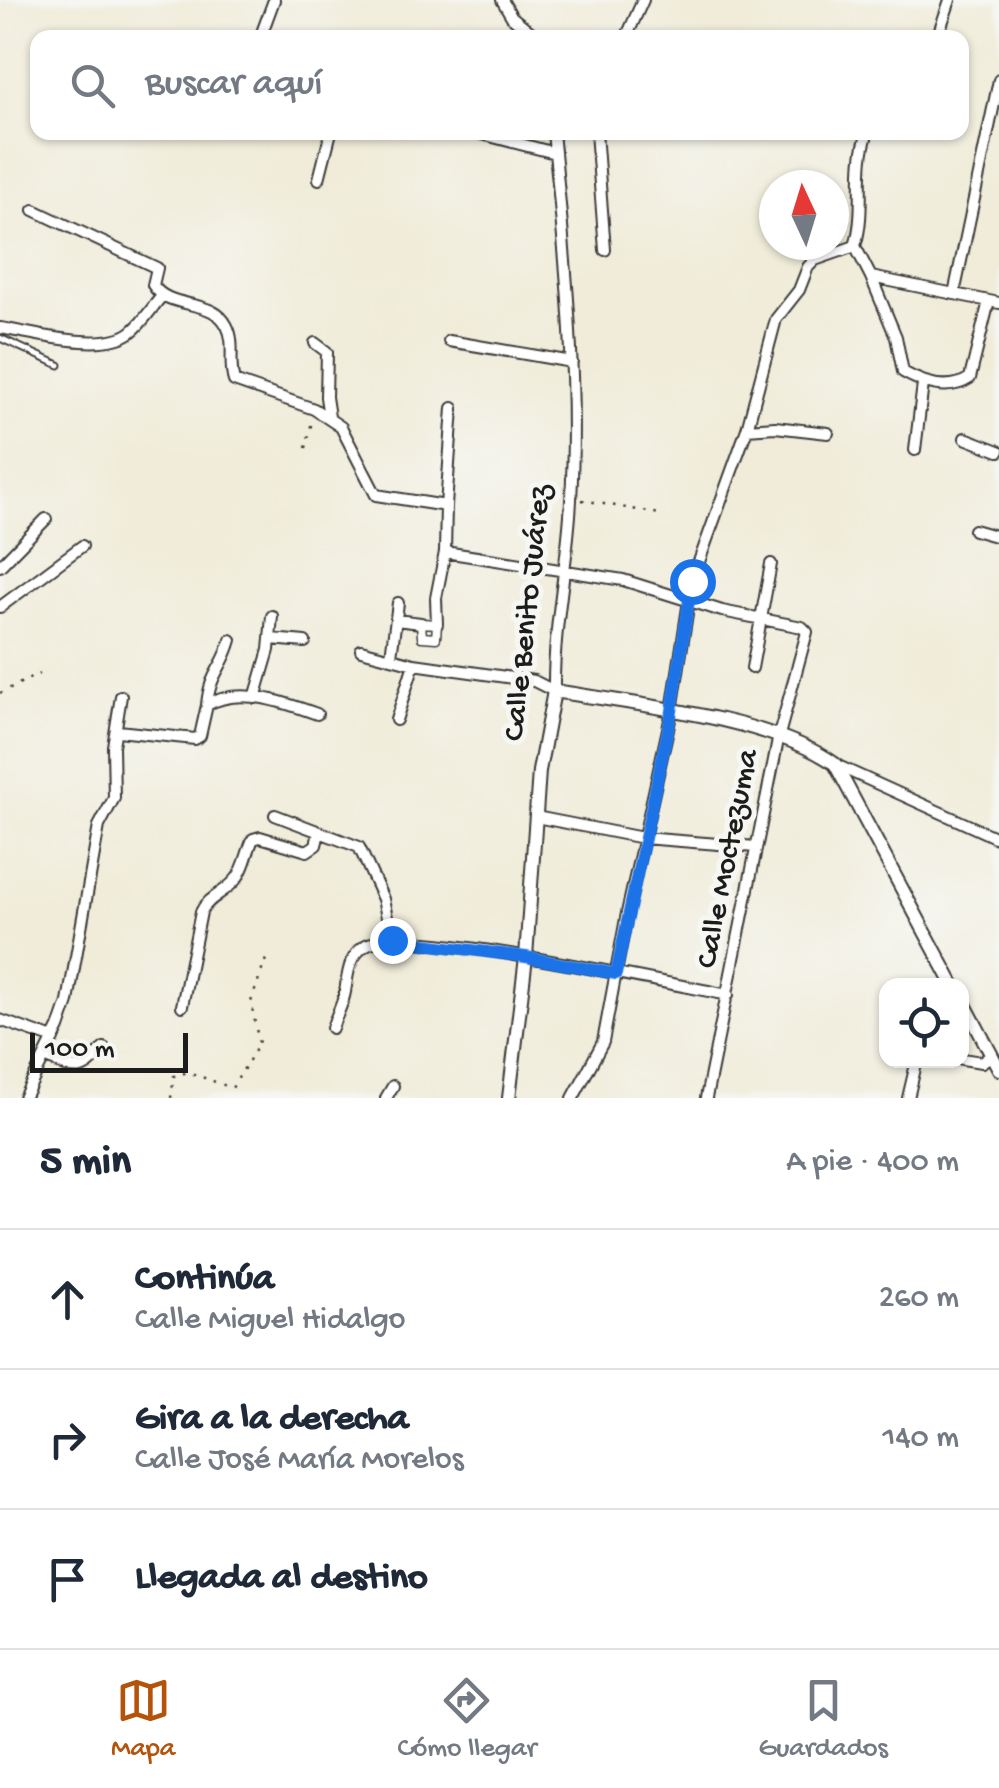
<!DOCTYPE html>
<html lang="es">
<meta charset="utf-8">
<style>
:root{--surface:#fff;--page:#f6f6f7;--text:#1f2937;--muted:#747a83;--line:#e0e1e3;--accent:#b45309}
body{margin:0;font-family:"Gochi Hand",sans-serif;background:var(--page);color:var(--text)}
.controls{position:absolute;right:30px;bottom:30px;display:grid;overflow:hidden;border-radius:20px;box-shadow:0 2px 8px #0004}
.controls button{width:90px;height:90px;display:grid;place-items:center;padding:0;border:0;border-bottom:2px solid var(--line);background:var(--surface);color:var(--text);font:50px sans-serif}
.compass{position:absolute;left:759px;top:170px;width:90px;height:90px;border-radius:50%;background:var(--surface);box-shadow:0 2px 8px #0004;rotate:356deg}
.scale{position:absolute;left:30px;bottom:25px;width:158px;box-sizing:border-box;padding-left:10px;border:5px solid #1c1c1c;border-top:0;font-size:28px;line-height:35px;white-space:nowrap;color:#1c1c1c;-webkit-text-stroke:8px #f6f6f2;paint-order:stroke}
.stop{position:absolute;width:30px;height:30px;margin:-22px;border:8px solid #1a73e8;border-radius:50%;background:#fff}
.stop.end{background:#1a73e8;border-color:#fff;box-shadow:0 2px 10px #0008}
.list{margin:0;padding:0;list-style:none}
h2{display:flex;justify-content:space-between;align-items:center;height:130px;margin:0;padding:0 40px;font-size:42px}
h2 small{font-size:32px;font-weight:400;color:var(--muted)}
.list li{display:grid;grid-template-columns:65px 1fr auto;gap:30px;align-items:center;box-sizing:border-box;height:140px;padding:0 40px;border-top:2px solid var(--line)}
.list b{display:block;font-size:38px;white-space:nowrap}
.list p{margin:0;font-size:32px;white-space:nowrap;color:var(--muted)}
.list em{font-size:32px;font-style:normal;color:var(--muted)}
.icon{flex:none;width:55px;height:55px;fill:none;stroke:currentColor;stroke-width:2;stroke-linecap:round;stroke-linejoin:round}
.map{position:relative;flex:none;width:999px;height:1098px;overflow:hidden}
.search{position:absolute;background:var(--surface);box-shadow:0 2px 8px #0004;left:30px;right:30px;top:30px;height:110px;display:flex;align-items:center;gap:25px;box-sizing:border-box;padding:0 35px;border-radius:20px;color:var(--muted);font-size:38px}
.sheet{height:550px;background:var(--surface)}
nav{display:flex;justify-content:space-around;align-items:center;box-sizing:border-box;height:140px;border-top:2px solid var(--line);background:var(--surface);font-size:28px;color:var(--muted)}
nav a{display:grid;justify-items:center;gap:5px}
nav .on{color:var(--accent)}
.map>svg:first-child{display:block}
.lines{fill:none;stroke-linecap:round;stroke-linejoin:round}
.service-casing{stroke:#3c3b38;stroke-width:9}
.pedestrian-casing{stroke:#3c3b38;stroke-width:11}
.minor-casing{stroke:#3c3b38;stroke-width:14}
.tertiary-casing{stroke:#3c3b38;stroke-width:16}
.path{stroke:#3c3b38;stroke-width:2.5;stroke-dasharray:2.5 8;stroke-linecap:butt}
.service{stroke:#fff;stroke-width:5}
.pedestrian{stroke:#fff;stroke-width:8}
.minor{stroke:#fff;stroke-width:10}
.tertiary{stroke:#fff;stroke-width:12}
.route{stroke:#1a73e8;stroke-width:12}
.labels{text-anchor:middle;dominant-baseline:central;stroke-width:10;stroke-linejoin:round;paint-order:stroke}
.street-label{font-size:32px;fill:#1c1c1c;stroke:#f6f6f2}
</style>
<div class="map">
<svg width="999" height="1098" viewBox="0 0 999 1098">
<rect width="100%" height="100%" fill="#f6f6f2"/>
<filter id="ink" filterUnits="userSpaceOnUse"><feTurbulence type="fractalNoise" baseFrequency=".01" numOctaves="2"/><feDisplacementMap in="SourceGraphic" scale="20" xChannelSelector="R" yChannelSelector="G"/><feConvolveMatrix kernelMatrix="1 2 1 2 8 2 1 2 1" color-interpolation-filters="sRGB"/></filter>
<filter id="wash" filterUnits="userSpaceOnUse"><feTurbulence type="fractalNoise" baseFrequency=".0048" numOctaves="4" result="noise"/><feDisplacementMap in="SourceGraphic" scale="40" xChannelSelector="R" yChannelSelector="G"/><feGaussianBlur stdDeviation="2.25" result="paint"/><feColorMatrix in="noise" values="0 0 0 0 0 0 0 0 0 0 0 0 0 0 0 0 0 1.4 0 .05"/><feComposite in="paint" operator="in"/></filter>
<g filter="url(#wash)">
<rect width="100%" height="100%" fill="#f0ecd9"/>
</g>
<g filter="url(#ink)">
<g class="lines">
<defs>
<path id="service" d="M0,338L59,365"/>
<path id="pedestrian" d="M421,623L437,624L436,638L422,637Z"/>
<path id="minor" d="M502,0L512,17L538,38
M260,38L274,0
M626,38L643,0
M937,38L950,0
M474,132L555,153
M596,132L605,250
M319,179L331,132
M834,209L837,201
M34,210L157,268L153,285C169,311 213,297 227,326C236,343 228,363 234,381L314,409L341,427L376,495L446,506L445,552L623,580L722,611L802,627L807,632L779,735L706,1098
M855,246L871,277L999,303
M815,260L821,245
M871,277L896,337L903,372C924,384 949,392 970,378L989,301
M954,294L999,80
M0,328C33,333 103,353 131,332C143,323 152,307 162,296
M449,341L572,362
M315,343L327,352L326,397L329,417
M747,429L775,427L828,433
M965,438L999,451
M915,450L923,384
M446,506L453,408
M974,530L999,537
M0,566L46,519
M0,607L82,546
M396,620L421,623
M437,624L436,598L445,552
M271,639L305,642
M361,650L414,664L534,681L554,691C553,626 568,564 571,500C578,378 565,254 553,132
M391,656L398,603
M752,668L771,564
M255,698L269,650L272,616
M207,705C210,672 223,669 231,640
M396,720L414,664
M118,731L195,739L200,736L207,705C239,686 284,702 317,714
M836,765L999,839
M275,815L359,847L383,899L392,940
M536,817L643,838L756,847
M182,1006L201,912C208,897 227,892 237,878C245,868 247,852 253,839L260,837L307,851L316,845L319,833
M0,1020L54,1039
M332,1028C336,1016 343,1004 345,992C348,974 348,957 366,945C397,925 675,985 728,995
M45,1057C77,1071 80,1077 104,1048
M962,1059L982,1062L992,1055
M24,1098L59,1028L68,1002L99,826L114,798L113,746L121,696
M386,1098L393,1086
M573,1098L603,1042L627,913L672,711L692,581L747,429L776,319L799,290L808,267L815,260L855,246C867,208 854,170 868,132
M908,1098L917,1060"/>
<path id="tertiary" d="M962,999L999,1069
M509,1098L526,957L539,771L554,691C633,704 771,718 835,764L954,986"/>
</defs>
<use href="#service" class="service-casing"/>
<use href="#pedestrian" class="pedestrian-casing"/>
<use href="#minor" class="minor-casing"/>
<use href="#tertiary" class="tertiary-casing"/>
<path class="path" d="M306,448L312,421
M582,500L660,514
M0,693L39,674
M171,1098L174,1076L188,1072L232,1088L259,1044L251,1002L267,956"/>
<use href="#service" class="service"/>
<use href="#pedestrian" class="pedestrian"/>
<use href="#minor" class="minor"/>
<use href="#tertiary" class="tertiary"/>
</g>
</g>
<g class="lines" filter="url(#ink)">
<path class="route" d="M392,940L526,957L616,974L672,711L692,581"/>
</g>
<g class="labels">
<g class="street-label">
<text transform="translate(529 613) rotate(-84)">Calle Benito Juárez</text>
<text transform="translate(729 859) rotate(-79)">Calle Moctezuma</text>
</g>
</g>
</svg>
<div class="controls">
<button><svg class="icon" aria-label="locate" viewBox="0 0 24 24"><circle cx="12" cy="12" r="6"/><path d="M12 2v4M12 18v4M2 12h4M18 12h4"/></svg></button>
</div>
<svg class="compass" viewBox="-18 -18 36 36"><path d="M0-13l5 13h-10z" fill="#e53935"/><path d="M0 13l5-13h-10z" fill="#747a83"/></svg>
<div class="scale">100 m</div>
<div class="stop" style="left:692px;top:581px"></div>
<div class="stop end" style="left:392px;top:940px"></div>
<div class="search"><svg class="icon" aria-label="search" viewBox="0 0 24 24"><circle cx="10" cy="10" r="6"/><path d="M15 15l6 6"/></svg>Buscar aquí</div>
</div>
<section class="sheet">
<h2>5 min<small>A pie · 400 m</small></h2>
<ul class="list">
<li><svg class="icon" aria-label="ahead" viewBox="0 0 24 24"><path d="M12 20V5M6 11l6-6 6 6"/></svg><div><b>Continúa</b><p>Calle Miguel Hidalgo</p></div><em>260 m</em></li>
<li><svg class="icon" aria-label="right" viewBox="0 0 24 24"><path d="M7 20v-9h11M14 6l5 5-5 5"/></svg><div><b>Gira a la derecha</b><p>Calle José María Morelos</p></div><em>140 m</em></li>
<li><svg class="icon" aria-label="arrive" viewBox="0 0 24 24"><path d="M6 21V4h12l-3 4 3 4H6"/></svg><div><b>Llegada al destino</b></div></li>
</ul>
</section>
<nav>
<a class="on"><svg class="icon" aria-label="map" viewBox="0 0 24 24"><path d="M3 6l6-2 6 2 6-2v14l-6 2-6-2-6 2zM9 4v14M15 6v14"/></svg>Mapa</a>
<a><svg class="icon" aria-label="directions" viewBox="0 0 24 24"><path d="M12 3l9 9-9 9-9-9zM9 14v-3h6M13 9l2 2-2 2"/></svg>Cómo llegar</a>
<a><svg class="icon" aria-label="saved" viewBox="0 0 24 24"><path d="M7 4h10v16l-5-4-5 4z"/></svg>Guardados</a>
</nav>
